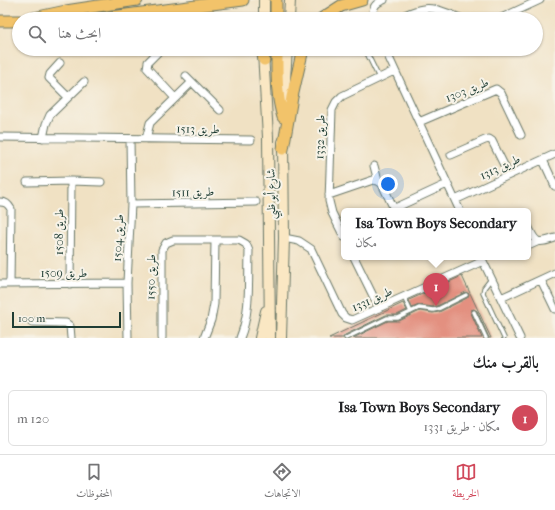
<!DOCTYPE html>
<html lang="ar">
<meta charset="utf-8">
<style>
:root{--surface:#fff;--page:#f2f2f2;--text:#202124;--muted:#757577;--line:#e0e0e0;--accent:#d1495b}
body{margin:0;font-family:"IM FELL French Canon",Amiri,serif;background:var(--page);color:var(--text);direction:rtl}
.scale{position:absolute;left:12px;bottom:10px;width:109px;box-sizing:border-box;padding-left:4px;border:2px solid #1f3d34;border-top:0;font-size:11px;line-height:14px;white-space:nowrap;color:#1f3d34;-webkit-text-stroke:3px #f7f3e8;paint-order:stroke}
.you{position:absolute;left:388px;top:184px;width:14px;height:14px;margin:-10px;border:3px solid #fff;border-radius:50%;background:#1a73e8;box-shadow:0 0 0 6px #1a73e833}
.badge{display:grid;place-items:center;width:26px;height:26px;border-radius:50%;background:var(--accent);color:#fff;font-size:13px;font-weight:700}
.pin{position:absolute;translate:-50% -33px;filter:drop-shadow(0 1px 2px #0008)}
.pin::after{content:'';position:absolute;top:21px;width:14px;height:12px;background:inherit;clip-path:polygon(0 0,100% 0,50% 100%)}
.popup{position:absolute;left:341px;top:208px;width:190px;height:52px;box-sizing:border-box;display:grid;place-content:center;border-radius:6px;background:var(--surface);filter:drop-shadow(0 1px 3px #0005);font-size:13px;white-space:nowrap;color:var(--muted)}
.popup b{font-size:15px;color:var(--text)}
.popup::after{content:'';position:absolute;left:50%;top:100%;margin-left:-8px;border:8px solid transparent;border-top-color:var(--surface)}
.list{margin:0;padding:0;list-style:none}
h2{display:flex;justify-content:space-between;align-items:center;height:52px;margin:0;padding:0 16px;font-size:17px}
h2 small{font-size:13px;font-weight:400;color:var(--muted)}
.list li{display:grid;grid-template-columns:26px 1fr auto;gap:12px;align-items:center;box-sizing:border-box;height:56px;margin:0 8px 8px;padding:0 8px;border:1px solid var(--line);border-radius:6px}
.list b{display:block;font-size:15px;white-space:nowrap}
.list p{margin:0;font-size:13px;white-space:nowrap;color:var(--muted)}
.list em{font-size:13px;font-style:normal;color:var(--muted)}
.icon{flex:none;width:22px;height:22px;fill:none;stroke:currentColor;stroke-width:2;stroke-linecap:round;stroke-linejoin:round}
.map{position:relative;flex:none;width:555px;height:338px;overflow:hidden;direction:ltr}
.search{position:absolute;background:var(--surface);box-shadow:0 1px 3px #0004;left:12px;right:12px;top:12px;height:44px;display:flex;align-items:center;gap:10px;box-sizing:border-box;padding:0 14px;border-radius:22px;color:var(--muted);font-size:15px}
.sheet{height:116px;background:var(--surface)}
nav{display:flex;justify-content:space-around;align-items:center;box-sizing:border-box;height:56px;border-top:1px solid var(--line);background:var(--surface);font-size:11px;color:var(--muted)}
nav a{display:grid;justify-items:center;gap:2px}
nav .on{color:var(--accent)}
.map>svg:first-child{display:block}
.building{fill:#e39080}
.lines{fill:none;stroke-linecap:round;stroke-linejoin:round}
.lane-casing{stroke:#687666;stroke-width:5.5}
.street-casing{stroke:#687666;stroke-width:9}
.secondary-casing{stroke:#687666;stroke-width:12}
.primary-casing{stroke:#687666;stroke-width:13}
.lane{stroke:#fff;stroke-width:3.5}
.street{stroke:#fff;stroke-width:7}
.secondary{stroke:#fae7c3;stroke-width:10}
.primary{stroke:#f2c36a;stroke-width:11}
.labels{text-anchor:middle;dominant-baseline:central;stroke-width:4;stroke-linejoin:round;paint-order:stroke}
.street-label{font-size:12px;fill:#1f3d34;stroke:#f7f3e8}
</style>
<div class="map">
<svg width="555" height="338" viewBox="0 0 555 338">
<rect width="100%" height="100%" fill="#f7f3e8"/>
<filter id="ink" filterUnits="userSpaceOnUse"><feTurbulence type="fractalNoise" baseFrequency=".025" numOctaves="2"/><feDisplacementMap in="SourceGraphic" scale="8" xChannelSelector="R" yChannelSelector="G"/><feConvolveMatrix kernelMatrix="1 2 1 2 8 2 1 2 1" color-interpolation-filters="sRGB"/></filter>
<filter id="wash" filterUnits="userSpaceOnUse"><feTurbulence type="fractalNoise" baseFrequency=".012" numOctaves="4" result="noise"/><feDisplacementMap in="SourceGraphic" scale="16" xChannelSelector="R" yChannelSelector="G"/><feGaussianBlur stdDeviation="0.9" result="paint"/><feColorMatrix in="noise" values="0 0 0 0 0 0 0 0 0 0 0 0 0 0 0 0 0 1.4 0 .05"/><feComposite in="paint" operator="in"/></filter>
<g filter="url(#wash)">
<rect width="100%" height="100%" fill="#f0e1c3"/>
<g id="blocks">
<path class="building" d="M462,276L491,338H489L477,311L474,309L471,310V313L482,338H353L388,321H399L420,311L433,313L439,312L467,298L469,294L466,292L437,306L433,307L419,305L412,308L409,300Z
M403,303L407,310L397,315H386L345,335L343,338H329Z"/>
</g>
</g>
<g filter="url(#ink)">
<use href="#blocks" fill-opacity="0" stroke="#687666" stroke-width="1"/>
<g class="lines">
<defs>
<path id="lane" d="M365,49L379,78
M491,279L484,288L483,293L504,338
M404,297L411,312
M474,312L486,338
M346,338L387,318H398L419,308L433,310L438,309L466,295"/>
<path id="street" d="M373,19C372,9 374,3 384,0
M396,19C428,3 432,7 463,19
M499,19L540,0
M385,49L460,211
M160,50L148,62L147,68L175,98
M60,63L50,74L49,78L68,97
M186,76L220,110
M419,122L496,89L501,93L521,135
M0,137L251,140
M43,138L46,124L50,115L84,82
M146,139L150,123L155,118L192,82
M451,155L485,140L489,139L492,141L509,175
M543,160L555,186
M374,166L378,181
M27,182L71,181L101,182
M329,195L373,180L378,181L382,184L395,211
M455,200L555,154
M0,202C6,202 8,204 11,209L10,284
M131,204L256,202
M393,209L447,184
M528,226C536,244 537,244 555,238
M344,237L332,213L329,201L332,110L336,102L342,96L394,71
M284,238L299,241L311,249L342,314L346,318L352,320L483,261
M528,246L537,242
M354,257L379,308
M481,257L520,338
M541,280L555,309
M0,284L127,283
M70,284L71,181
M501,298L555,273
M32,322L66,323L70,326L71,338
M128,338L127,283L131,204L130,139
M162,338V250L166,243L173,240H239L246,244L249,251C248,280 251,311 240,338
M204,338L211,320L214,304L215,240"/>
<path id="secondary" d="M264,19V0
M289,19L290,0
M263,53L268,137L270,338
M283,110L287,49
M260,338L266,311
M281,338L284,238L283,142"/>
<path id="primary" d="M276,0V19
M29,19L66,11L137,0
M95,19L243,0
M321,19L341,6L362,0
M0,21H19
M262,49L264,60
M277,49C277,72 276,95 283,117
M283,149L292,97L303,49"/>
</defs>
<use href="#lane" class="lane-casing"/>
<use href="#street" class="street-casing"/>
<use href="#secondary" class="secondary-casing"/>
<use href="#primary" class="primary-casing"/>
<use href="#lane" class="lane"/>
<use href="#street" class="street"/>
<use href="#secondary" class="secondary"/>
<use href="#primary" class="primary"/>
</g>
</g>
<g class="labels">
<g class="street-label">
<text transform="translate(467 90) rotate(-22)">طريق 1303</text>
<text transform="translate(198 129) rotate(1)">طريق 1513</text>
<text transform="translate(320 137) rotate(-88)">طريق 1332</text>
<text transform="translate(500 167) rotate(-25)">طريق 1313</text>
<text transform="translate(193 192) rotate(-1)">طريق 1511</text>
<text transform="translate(271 194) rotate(-91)">شارع أبو ظبي</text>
<text transform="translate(59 232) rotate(-90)">طريق 1508</text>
<text transform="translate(118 238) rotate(-87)">طريق 1504</text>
<text x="64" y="273">طريق 1509</text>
<text transform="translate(151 277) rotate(-89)">طريق 1550</text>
<text transform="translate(372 299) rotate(-24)">طريق 1331</text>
</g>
</g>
</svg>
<div class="scale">100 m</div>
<div class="you"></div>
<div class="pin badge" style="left:436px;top:306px">1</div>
<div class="popup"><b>Isa Town Boys Secondary</b>مكان</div>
<div class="search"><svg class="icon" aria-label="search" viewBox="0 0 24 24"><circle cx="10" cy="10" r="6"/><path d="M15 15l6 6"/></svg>ابحث هنا</div>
</div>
<section class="sheet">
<h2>بالقرب منك<small></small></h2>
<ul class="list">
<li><span class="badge">1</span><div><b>Isa Town Boys Secondary</b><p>مكان · طريق 1331</p></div><em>120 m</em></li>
</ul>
</section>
<nav>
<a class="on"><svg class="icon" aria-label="map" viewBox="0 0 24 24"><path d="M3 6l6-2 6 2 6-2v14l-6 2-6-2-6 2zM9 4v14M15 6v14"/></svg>الخريطة</a>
<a><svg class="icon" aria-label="directions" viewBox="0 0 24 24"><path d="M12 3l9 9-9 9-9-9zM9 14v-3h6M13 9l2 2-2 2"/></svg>الاتجاهات</a>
<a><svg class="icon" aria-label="saved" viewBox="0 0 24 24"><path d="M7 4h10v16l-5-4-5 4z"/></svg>المحفوظات</a>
</nav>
